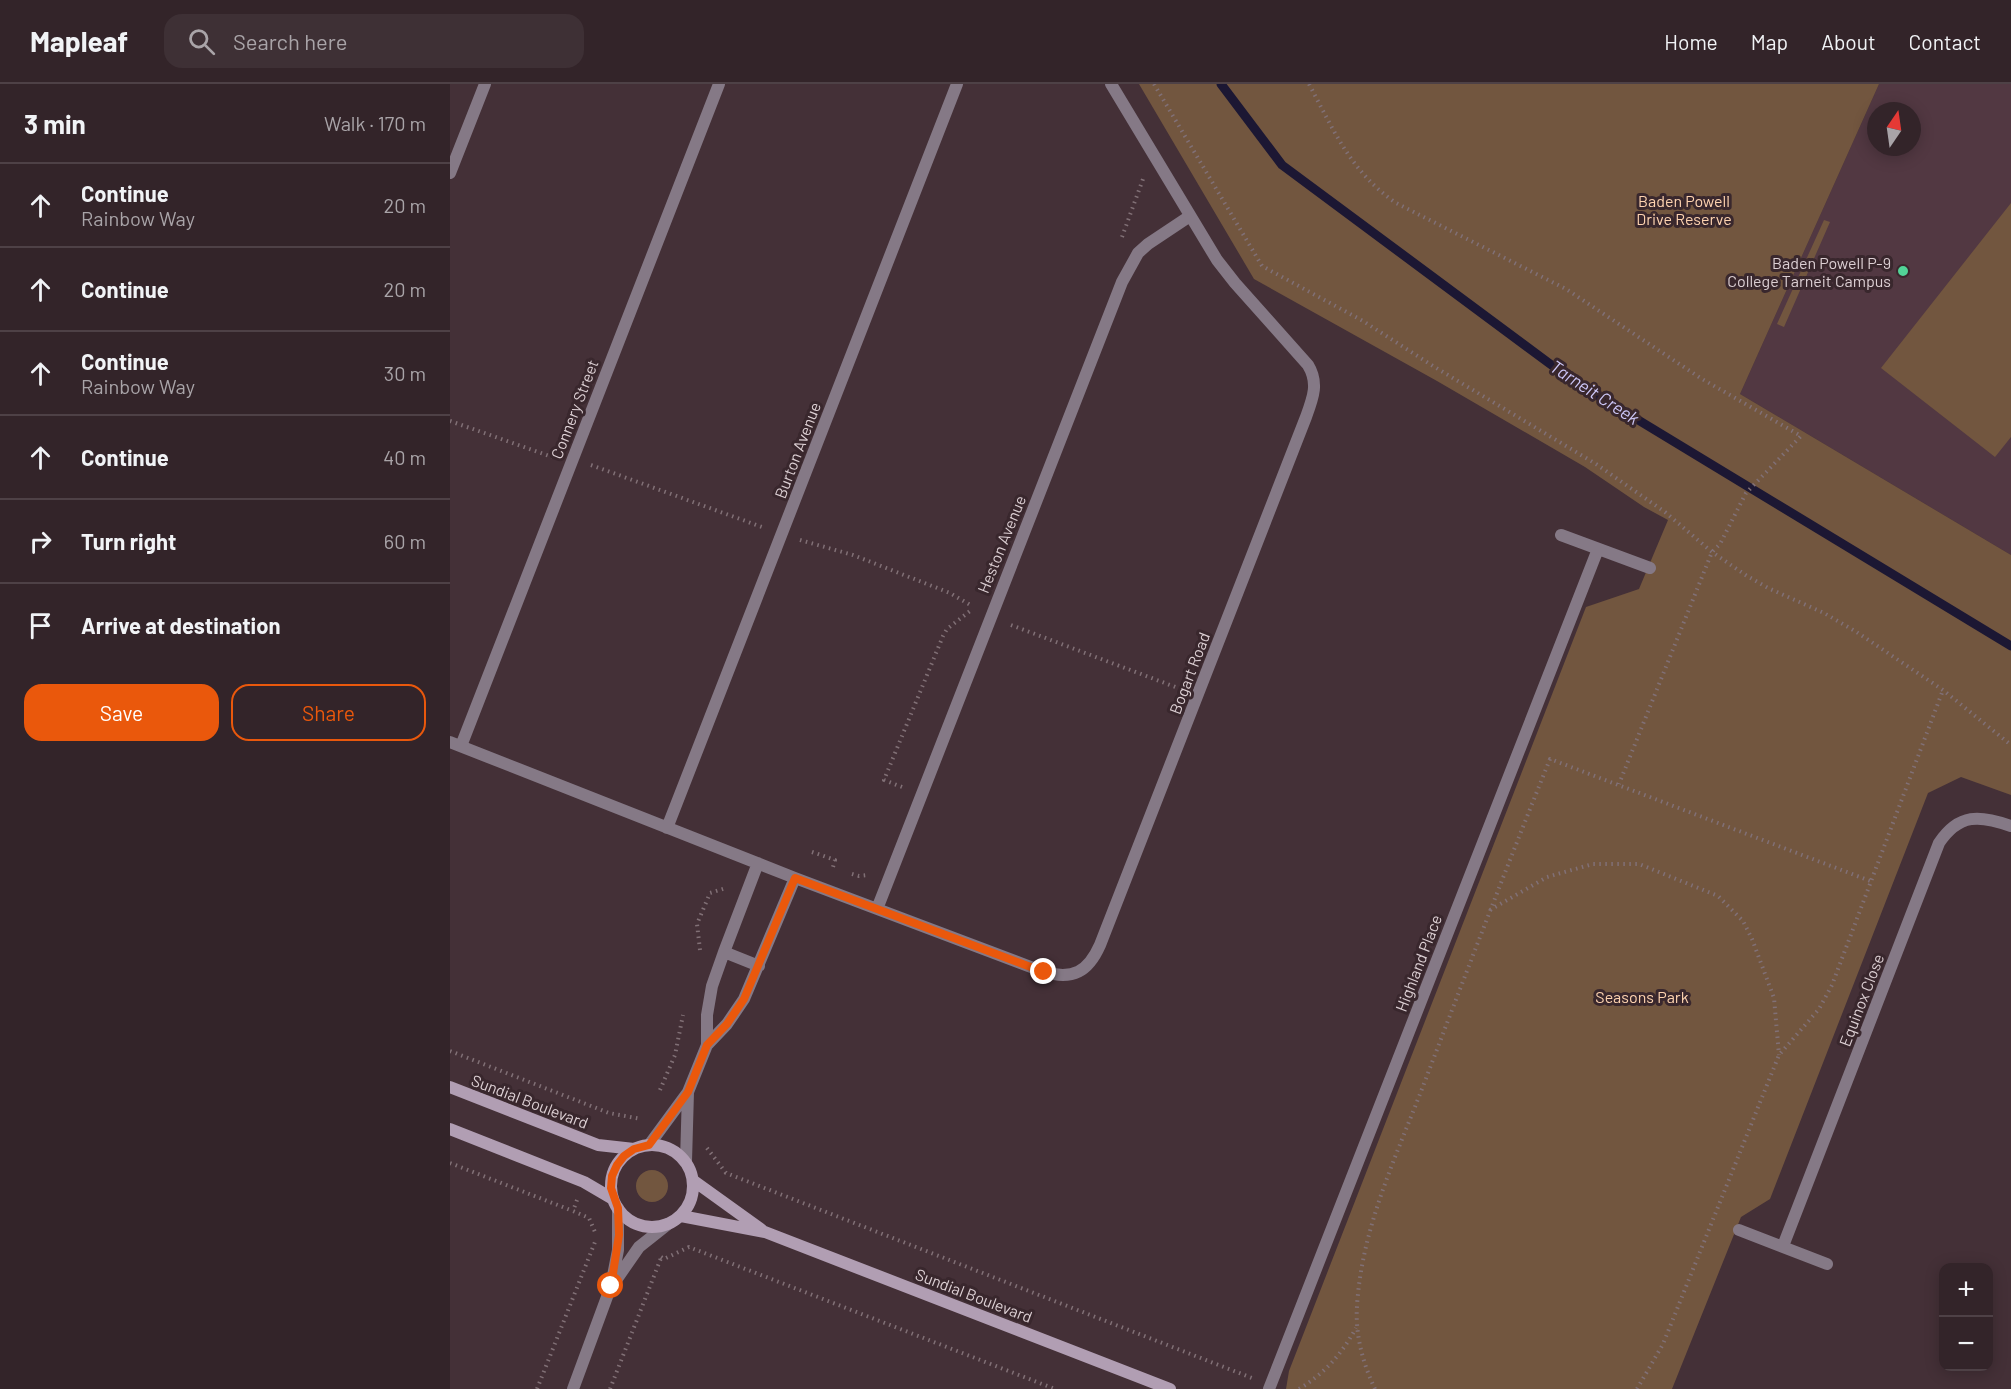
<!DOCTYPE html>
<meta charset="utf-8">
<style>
:root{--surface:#332429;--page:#3e3035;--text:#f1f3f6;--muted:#a9a4a8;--line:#4e4146;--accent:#ea580c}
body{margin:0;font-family:Barlow,sans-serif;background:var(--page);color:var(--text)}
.controls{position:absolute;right:18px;bottom:18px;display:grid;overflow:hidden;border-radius:12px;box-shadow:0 3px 15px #0003}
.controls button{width:54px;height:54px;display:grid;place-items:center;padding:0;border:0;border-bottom:2px solid var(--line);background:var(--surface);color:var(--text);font:30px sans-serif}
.compass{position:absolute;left:1417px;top:18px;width:54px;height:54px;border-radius:50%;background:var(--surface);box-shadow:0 3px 15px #0003;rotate:13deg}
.stop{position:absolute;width:18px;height:18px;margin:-14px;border:4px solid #ea580c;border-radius:50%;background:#fff}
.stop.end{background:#ea580c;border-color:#fff;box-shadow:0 2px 6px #0008}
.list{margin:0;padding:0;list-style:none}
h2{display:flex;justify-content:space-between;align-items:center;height:78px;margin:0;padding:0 24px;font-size:26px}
h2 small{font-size:20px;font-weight:400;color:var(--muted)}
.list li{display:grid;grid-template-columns:39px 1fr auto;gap:18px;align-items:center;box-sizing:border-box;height:84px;padding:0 24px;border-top:2px solid var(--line)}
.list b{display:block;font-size:22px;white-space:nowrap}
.list p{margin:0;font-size:20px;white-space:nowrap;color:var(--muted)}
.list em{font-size:20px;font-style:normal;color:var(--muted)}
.actions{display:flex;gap:12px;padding:18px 24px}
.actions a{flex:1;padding:14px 0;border:2px solid var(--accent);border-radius:18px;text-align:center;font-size:21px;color:var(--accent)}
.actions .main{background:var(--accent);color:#fff}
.icon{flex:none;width:33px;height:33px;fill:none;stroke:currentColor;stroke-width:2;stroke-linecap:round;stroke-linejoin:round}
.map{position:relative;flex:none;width:1561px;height:1305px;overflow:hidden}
header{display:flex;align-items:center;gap:36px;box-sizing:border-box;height:84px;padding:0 30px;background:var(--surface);border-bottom:2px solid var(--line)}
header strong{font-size:28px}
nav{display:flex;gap:33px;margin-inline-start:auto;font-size:21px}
.search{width:420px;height:54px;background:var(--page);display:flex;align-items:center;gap:15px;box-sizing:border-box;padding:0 21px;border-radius:18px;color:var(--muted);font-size:22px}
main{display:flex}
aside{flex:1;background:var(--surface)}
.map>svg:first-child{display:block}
.built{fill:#523842;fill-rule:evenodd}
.green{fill:#72563f}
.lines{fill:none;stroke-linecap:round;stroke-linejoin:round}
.stream{stroke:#1c1733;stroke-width:9}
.path{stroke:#817076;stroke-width:4;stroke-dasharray:1.5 4.5;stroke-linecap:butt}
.street{stroke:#857986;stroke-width:12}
.secondary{stroke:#b19eb3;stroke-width:12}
.route{stroke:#ea580c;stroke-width:8}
.poi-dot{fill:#52d397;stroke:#39272d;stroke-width:2}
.labels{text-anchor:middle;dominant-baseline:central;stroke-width:6;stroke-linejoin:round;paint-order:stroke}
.park-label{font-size:16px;fill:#fed3b0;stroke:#39272d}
.poi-label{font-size:16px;fill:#dccfd3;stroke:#39272d;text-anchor:end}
.street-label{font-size:16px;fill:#dccfd3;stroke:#39272d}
.water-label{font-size:18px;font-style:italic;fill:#ccc6f6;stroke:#39272d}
</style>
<header>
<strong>Mapleaf</strong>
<div class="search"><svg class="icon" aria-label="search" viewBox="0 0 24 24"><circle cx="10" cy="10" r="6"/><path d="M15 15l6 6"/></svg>Search here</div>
<nav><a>Home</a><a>Map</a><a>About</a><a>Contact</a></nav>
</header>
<main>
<aside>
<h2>3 min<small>Walk · 170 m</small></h2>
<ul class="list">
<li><svg class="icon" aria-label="ahead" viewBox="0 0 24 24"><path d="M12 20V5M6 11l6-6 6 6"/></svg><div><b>Continue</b><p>Rainbow Way</p></div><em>20 m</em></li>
<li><svg class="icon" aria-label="ahead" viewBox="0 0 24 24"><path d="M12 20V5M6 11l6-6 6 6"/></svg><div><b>Continue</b></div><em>20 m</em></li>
<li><svg class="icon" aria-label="ahead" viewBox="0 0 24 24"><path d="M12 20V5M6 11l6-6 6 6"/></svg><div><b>Continue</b><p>Rainbow Way</p></div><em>30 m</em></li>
<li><svg class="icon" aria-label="ahead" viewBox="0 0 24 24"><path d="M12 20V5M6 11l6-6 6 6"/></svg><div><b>Continue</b></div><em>40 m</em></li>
<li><svg class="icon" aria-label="right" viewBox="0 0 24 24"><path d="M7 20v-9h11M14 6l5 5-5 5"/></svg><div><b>Turn right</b></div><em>60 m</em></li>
<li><svg class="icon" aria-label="arrive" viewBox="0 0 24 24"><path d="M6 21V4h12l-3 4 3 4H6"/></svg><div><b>Arrive at destination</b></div></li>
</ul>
<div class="actions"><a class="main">Save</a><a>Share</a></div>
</aside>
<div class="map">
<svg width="1561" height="1305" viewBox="0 0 1561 1305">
<rect width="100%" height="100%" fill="#443037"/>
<path class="built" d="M1429,0H1561V471L1290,310ZM1426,27H1462V63H1426Z"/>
<path class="green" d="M689,0H1429L1290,310L1561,471V711L1511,693L1478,709L1320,1115L1291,1133L1222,1305H836L839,1287L1136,523L1189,505L1218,436L1194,423L1135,383L987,297L804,195Z
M1561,119V353L1545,373L1431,284Z
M1374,136L1380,138L1334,243L1327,240Z
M186 1102a16 16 0 1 1 32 0a16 16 0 1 1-32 0Z"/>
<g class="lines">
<path class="stream" d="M771,0L832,81L1119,294L1561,562"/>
<path class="path" d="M704,0L812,182L913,237L983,282L1146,380L1215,428L1262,468L1297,492L1318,504L1374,529L1405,547L1493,606L1561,661
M859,0C884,47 901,88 946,119L1116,205L1252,295L1351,352L1296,409L1270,460L1262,468L1169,700
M672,153L693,95
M0,337L102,373
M141,381L312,443
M350,456L403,471L500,509L522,522
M561,541L728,604
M452,703L434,696L493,552L497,545L520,527
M362,768L385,776L383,783L386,784
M402,790L409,792L418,791
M1040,826L1097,793L1143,780H1189L1268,812L1293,837L1302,855L1324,914L1329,971
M250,866L247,840L260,809L276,804
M0,967L159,1029L191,1035
M210,1006L225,971L233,931
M257,1064L276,1089L802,1294
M0,1079L123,1127
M127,1116L123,1127L139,1134L145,1148
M211,1173L214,1175L239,1163L244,1165L605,1305
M87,1305L145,1158
M160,1305L211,1174
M849,1305C875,1289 891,1271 906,1244
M925,1305C913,1280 905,1250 907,1222C912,1142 947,1071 975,997C1016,889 1057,782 1100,675L1423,798
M1187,1305L1213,1260L1329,971L1369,925L1382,901L1493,606"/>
<path class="street" d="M0,89L35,0
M1111,451L1200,484
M0,658L345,794L594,888C623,896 638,888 650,861L856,333C863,314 869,299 858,281L785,199L767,176L661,0
M11,662L269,0
M217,744L507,0
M427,825L672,198L688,169L698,160L740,132
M274,868L309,882
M257,961L277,940L294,915L345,794
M199,1061L238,1008L257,961V931L262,902L274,868L308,779
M236,1077L238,1008
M1289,1146L1377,1180
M1333,1162L1489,759C1509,729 1530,731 1561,742
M164,1199L189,1163L218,1140
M123,1305L161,1202L168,1166V1124
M819,1305L1148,465"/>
<path class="secondary" d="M0,1003L148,1061L184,1065
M0,1045L134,1098L163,1115
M161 1102a41 41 0 1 1 82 0a41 41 0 1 1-82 0Z
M244,1097L312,1146
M231,1132L315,1148L720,1305"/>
</g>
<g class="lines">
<path class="route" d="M161,1202L169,1151L168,1124L161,1104L162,1092L167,1081L174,1072L184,1065L199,1061L238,1008L257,961L277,940L294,915L345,794L594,888"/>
</g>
<circle class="poi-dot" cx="1453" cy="187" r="6"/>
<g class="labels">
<g class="park-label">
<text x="1234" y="116">Baden Powell<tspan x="1234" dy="18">Drive Reserve</tspan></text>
<text x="1192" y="912">Seasons Park</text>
</g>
<g class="poi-label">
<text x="1441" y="178">Baden Powell P-9<tspan x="1441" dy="18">College Tarneit Campus</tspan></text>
</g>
<g class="street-label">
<text transform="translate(124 325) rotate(-69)">Connery Street</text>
<text transform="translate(347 366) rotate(-69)">Burton Avenue</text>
<text transform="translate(551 460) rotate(-68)">Heston Avenue</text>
<text transform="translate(739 589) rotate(-69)">Bogart Road</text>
<text transform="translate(968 879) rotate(-69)">Highland Place</text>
<text transform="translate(1411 916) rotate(-69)">Equinox Close</text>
<text transform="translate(80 1017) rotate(21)">Sundial Boulevard</text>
<text transform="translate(524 1211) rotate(21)">Sundial Boulevard</text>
</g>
<g class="water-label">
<text transform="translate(1145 308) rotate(33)">Tarneit Creek</text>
</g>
</g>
</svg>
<div class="controls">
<button>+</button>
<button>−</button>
</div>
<svg class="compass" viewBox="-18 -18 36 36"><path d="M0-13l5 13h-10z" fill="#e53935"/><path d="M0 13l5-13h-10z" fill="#a9a4a8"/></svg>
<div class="stop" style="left:161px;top:1202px"></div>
<div class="stop end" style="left:594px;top:888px"></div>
</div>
</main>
